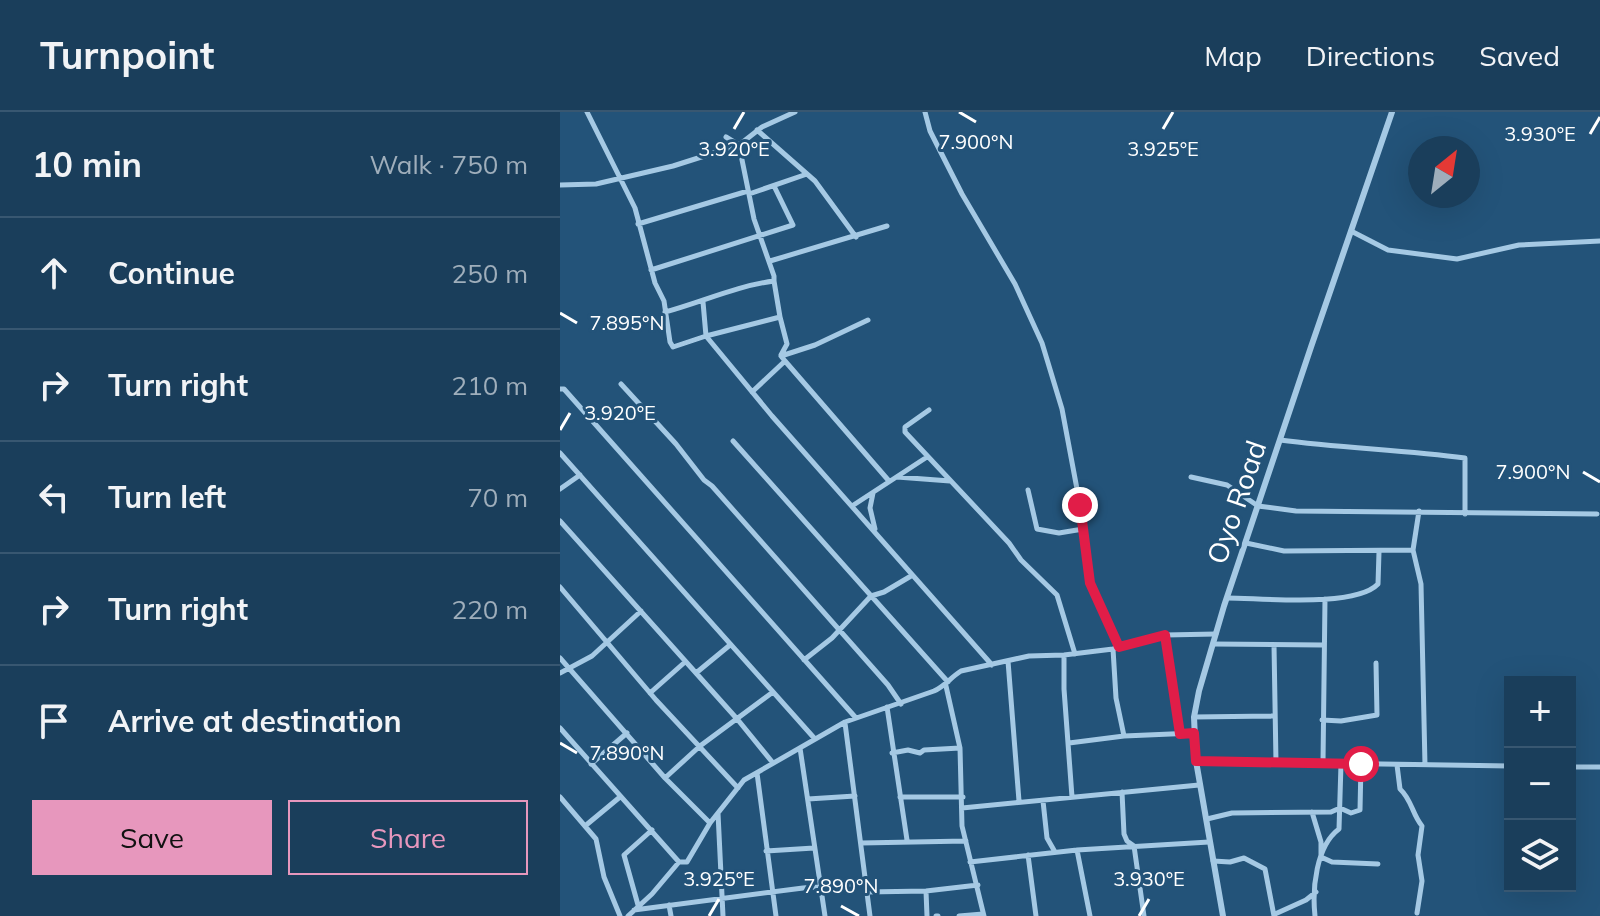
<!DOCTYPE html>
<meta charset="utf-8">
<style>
:root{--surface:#1a3e5b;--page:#274964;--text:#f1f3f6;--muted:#9faebb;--line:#385771;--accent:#e797bd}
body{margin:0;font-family:Mulish,sans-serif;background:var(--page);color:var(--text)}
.controls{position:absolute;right:24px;bottom:24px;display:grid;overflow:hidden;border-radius:0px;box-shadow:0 8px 32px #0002}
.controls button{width:72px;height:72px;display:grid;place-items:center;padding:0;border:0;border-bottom:2px solid var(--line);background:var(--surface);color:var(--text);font:40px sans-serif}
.compass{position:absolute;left:848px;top:24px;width:72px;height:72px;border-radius:50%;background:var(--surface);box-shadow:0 8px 32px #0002;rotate:30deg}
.stop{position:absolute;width:24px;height:24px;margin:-18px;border:6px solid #e11d48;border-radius:50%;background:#fff}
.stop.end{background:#e11d48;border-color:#fff;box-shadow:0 2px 8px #0008}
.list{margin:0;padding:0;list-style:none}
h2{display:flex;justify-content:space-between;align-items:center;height:104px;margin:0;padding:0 32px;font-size:34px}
h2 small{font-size:26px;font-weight:400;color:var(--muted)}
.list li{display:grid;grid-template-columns:52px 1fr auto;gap:24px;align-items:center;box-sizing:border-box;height:112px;padding:0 32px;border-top:2px solid var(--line)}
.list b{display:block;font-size:30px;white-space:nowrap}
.list em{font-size:26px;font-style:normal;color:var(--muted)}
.actions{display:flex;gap:16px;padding:24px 32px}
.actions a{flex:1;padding:18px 0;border:2px solid var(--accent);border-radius:0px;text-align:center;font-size:28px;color:var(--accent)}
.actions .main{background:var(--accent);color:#111}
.icon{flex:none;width:44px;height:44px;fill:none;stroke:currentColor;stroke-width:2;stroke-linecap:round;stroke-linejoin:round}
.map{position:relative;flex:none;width:1040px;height:804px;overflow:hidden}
header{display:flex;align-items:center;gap:48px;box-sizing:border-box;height:112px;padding:0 40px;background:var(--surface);border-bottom:2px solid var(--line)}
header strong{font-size:38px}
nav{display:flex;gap:44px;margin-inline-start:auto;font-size:28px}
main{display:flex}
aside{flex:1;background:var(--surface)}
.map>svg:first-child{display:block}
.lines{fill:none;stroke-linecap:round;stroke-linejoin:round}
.minor{stroke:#a5c9e4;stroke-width:5}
.tertiary{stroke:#a5c9e4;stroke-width:6}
.route{stroke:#e11d48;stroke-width:10}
.ticks{fill:none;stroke:#fff;stroke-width:3}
.labels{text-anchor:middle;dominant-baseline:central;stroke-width:6;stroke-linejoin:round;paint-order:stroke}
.street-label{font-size:28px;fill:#fff;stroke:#235379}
.ticks-label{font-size:20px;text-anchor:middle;fill:#fff;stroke:#235379;stroke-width:6;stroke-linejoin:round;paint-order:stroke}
</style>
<header>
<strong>Turnpoint</strong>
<nav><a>Map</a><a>Directions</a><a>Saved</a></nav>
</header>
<main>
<aside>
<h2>10 min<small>Walk · 750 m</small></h2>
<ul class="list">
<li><svg class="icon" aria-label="ahead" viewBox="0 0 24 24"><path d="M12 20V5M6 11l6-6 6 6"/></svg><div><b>Continue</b></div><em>250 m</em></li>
<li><svg class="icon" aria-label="right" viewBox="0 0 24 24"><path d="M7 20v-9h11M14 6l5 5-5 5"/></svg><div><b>Turn right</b></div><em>210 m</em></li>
<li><svg class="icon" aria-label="left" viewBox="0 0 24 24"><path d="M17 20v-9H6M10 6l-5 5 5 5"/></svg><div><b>Turn left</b></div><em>70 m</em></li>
<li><svg class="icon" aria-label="right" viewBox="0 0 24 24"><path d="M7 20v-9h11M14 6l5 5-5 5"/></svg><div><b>Turn right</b></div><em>220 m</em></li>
<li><svg class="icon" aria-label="arrive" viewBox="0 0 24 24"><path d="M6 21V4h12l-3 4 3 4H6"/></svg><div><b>Arrive at destination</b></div></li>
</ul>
<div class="actions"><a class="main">Save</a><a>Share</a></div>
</aside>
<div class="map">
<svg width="1040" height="804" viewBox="0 0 1040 804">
<rect width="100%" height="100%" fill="#235379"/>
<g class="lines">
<path class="minor" d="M27,0L75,96L95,171L104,189L110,230L113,235L146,224L212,304L432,553
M365,0L370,19L402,82L455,172L482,231L502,297L520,393L530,471L559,535
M197,18L255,69L296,125
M166,25L179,33L194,107L214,164V169
M0,73L36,72L113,54L179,33L202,15L235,0
M189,82L247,62
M78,112L188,79
M791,119L828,138L897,147L959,133L1040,129
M210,149L327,114
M91,158L233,113L214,74
M105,200C142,190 176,174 214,169L220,205L146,224L143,190
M220,205L227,232L221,243
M225,249L329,369
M61,272L116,332L144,368L152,374L328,573L341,592
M0,277H4L296,606
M192,280L225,249L221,244L255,233L308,208
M369,298L345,315V320L449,431L461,448L497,483L515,542
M720,328C782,336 843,338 905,346V402
M173,329L388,570
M0,341L255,627
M337,365L390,369
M631,365L667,373L698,394L736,399L1037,402
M0,377L20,363
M468,378L477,417L499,421L523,417
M313,381L310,396L315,417
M292,394L367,345
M859,399L853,438L861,472L865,653
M0,409L178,608L213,651
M686,431L724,439L853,438
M0,475L96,588L178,676
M667,486C702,486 795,496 818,472L819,440
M605,523L620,622
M653,532L762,533
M714,533L716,651
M553,537L556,586L564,624
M504,543V577L512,685
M0,546L105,666L150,711
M244,548L272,526L311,484L324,480L351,464
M448,549L459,689
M0,561L32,544L81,499
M136,561L170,533
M386,574L400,636L402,714L424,804
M90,581L125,550
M327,595L347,728
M634,605L715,604
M762,608L781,609L817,603L816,551
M285,611L310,804
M0,616L119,750
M509,631L564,624L634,621
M240,636L265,804
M332,641L348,638L360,641L364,638L400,636
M636,649L950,654
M763,650L765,487
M31,652L67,621
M837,653L840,677C852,688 852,702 862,714L858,743L862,769L857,801
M1010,655H1040
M197,661L216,804
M105,666L140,634L213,580
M562,680L564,722L567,729L574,734L584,804
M0,685L36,727L44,765L60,804
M340,685H403
M248,687L295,684
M483,689L487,726L495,740
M402,696L639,673
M752,700L761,730V745L772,750L818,752
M158,701L163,804
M647,707L672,701L771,700L780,696L791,701L800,698L801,652
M25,714L60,685
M301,731L406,729
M517,738L530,804
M206,739L254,736
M468,743L476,804
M653,749L670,750L684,746L705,757L714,804
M410,750L517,738L649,730
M366,779L367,804
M307,780L366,779L418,773
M78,793L64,743L92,718
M109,793L111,804
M74,798L243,776L305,771
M715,802L746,788L756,780
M68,804L92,782L119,750H127L150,711L184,668L285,610L374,579C385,574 390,566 401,559L469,544L504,543L553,537L605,523L656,522
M376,804H378
M399,804L423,802
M755,804C752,777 756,734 779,717L781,652"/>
<path class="tertiary" d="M663,804L636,649L634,605L639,579L664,494L751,235L832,0"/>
</g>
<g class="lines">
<path class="route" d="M520,393L530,471L559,535L605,523L620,622L634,621L636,649L801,652"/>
</g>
<path class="ticks" d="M399,0L416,10M174,17L184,0M603,17L613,0M1030,22L1040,5M0,201L17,211M0,318L10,301M1023,360L1040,370M0,631L17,641M281,794L299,804M149,804L159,787M579,804L589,787"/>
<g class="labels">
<g class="street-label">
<text transform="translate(676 390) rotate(-71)">Oyo Road</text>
</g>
</g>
<g class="ticks-label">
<text x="980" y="29">3.930°E</text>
<text x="416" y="37">7.900°N</text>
<text x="174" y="44">3.920°E</text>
<text x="603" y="44">3.925°E</text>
<text x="67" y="218">7.895°N</text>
<text x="60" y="308">3.920°E</text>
<text x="973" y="367">7.900°N</text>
<text x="67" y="648">7.890°N</text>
<text x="159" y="774">3.925°E</text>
<text x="589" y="774">3.930°E</text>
<text x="281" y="781">7.890°N</text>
</g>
</svg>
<div class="controls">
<button>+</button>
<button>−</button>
<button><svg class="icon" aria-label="layers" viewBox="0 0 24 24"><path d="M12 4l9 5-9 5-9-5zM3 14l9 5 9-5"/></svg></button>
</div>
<svg class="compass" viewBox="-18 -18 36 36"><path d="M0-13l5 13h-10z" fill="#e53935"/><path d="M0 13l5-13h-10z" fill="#9faebb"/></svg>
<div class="stop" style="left:801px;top:652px"></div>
<div class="stop end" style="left:520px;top:393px"></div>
</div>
</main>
